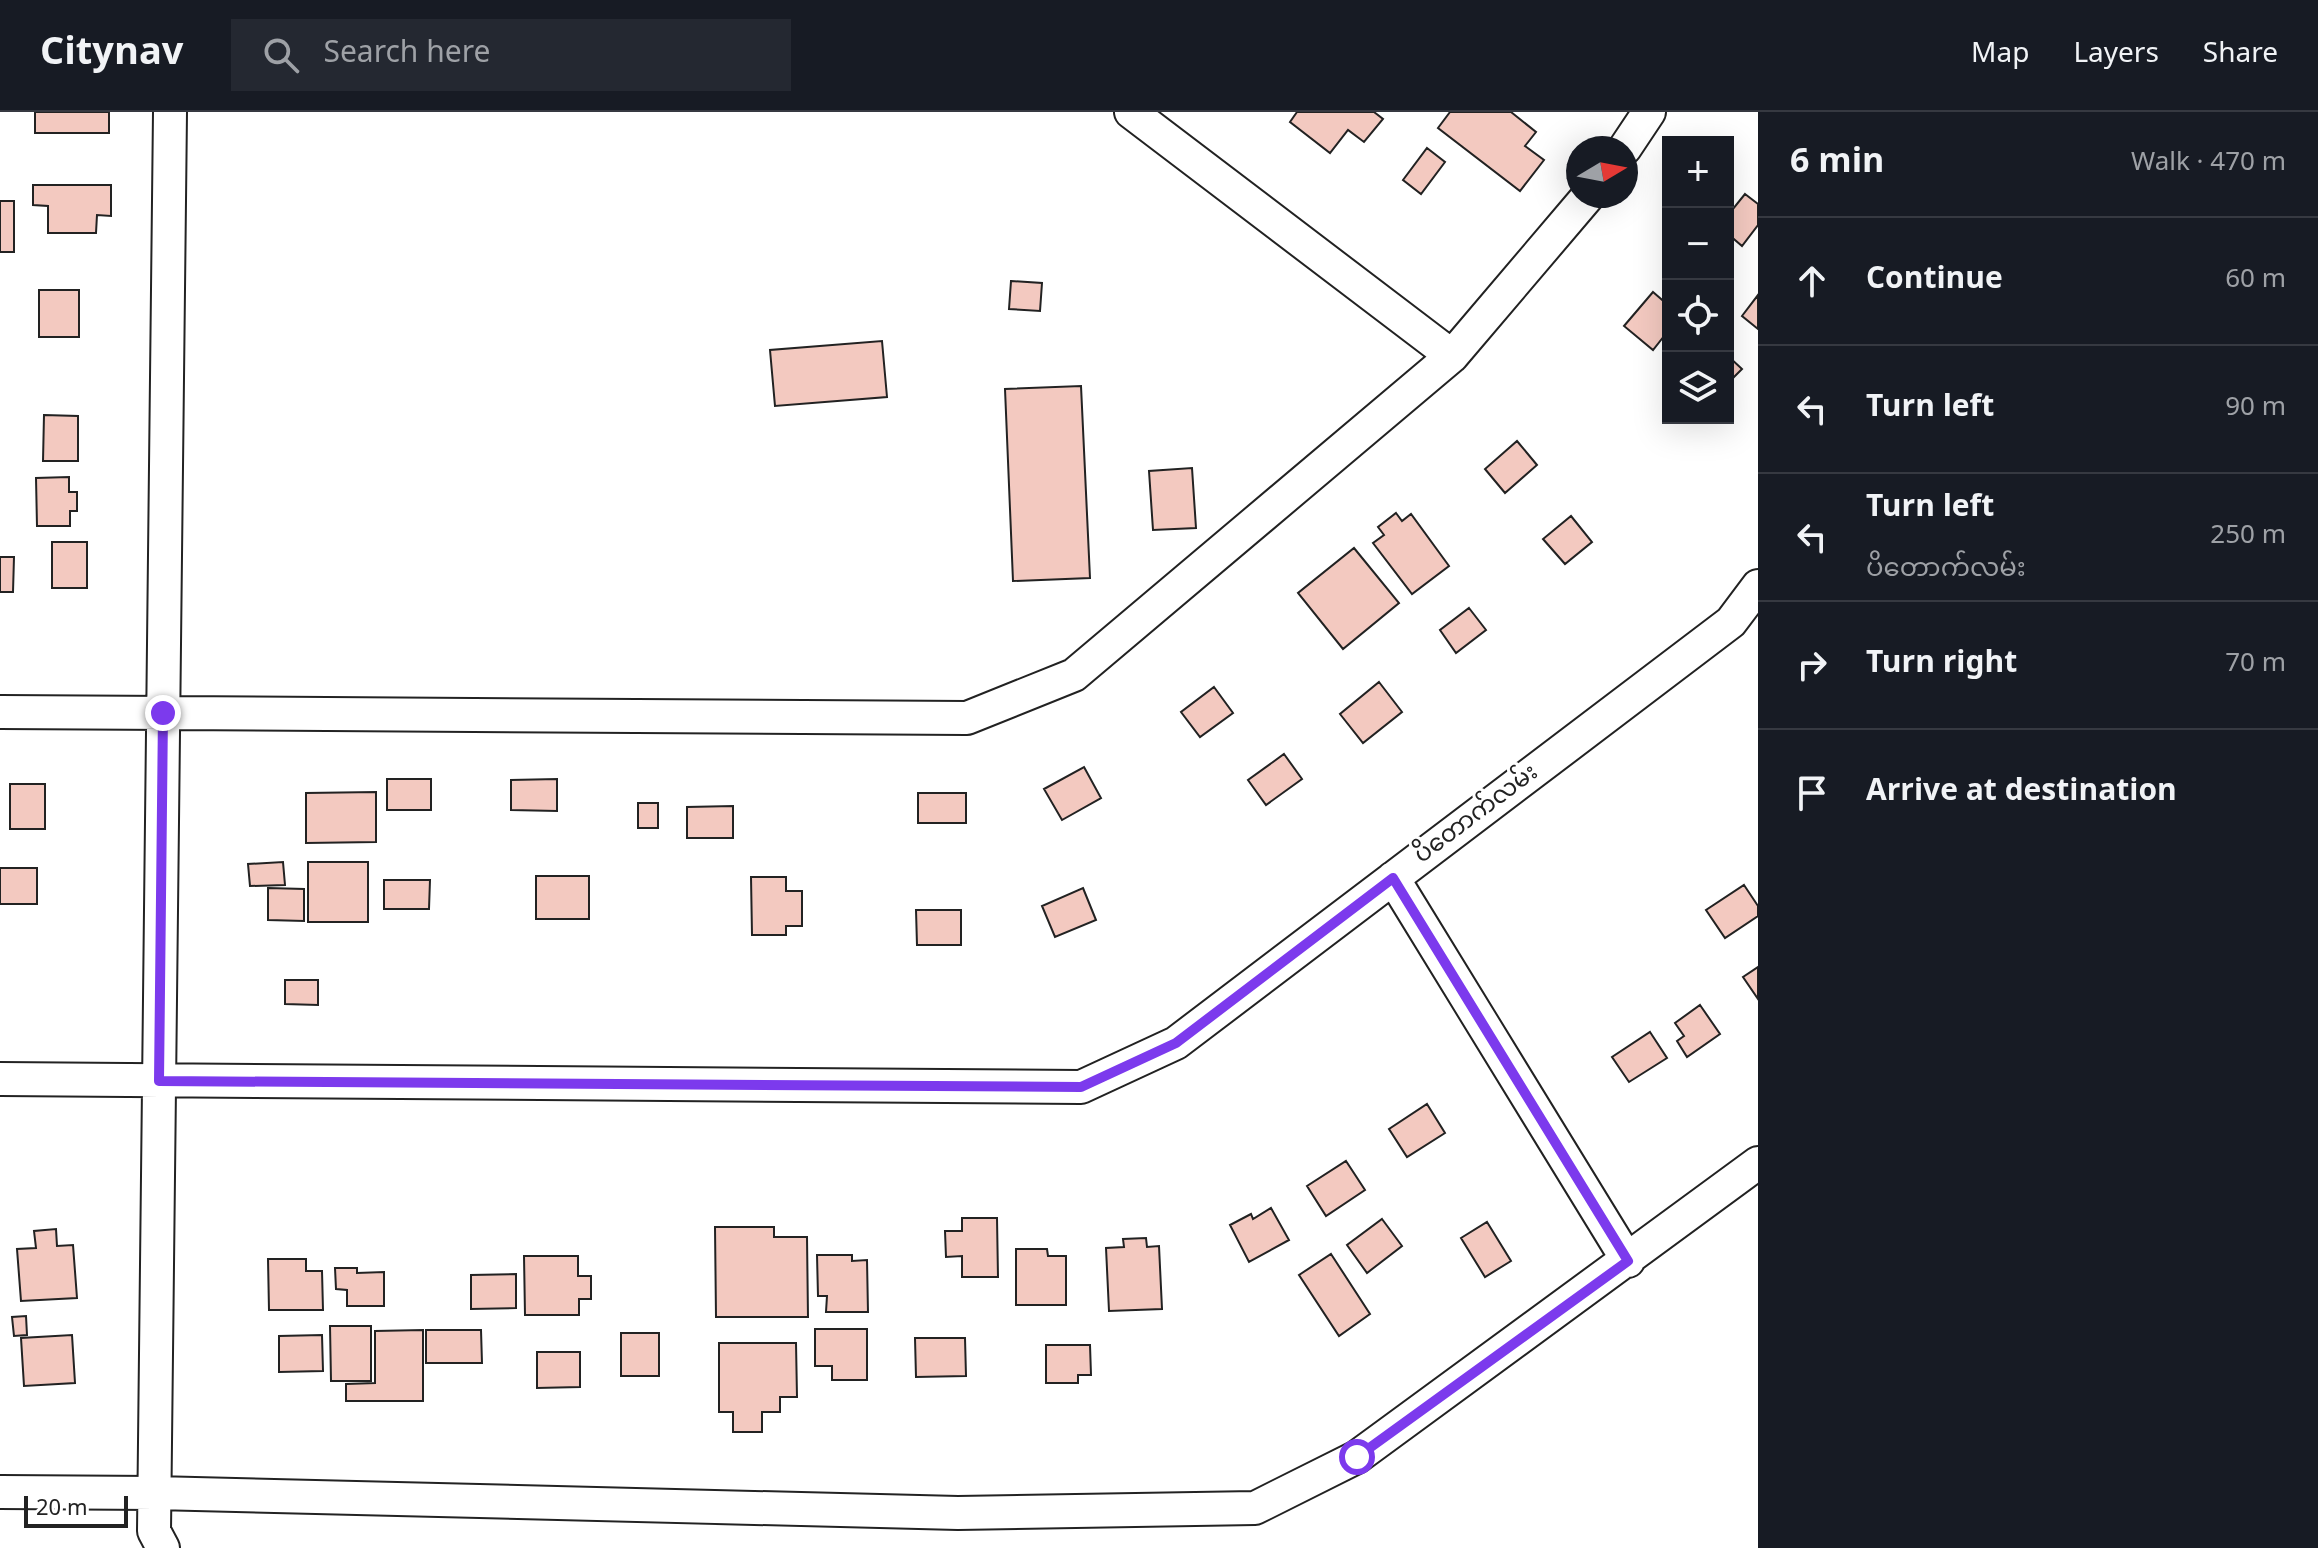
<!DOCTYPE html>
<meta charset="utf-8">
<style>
:root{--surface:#171b24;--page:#242831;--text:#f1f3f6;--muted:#9ea1a6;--line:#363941}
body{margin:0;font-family:Georgia,"Noto Sans Myanmar",serif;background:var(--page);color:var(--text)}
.controls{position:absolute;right:24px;top:24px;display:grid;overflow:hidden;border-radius:0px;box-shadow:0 8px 32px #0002}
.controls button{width:72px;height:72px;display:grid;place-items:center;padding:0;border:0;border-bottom:2px solid var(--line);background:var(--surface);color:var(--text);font:40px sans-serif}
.compass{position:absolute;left:1566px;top:24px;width:72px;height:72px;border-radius:50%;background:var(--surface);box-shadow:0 8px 32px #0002;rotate:80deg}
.scale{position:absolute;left:24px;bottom:20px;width:104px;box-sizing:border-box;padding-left:8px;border:4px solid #222;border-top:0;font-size:22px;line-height:28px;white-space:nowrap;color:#222;-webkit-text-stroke:6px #fff;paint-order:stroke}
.stop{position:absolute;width:24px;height:24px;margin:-18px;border:6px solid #7c3aed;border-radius:50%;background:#fff}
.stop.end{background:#7c3aed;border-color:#fff;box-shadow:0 2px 8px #0008}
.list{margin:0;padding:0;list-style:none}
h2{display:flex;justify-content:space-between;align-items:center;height:104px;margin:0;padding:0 32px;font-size:34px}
h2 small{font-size:26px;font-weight:400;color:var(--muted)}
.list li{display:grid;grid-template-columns:52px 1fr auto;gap:24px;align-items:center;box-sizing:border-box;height:128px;padding:0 32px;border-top:2px solid var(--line)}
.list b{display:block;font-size:30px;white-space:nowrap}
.list p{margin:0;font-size:26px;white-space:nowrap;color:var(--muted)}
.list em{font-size:26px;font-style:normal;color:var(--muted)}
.icon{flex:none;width:44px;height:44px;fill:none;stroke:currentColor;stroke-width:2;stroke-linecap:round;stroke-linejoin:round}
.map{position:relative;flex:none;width:1758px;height:1436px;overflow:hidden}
header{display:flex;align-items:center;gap:48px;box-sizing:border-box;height:112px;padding:0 40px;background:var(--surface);border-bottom:2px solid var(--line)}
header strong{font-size:38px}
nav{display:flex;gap:44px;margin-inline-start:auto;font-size:28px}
.search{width:560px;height:72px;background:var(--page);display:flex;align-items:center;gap:20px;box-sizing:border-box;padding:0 28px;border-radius:0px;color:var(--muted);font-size:30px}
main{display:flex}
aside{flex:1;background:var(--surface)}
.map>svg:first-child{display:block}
.building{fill:#f3c9c0;stroke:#222;stroke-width:2}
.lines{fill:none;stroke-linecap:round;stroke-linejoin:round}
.street-casing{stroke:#222;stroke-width:36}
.street{stroke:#fff;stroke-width:32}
.route{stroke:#7c3aed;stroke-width:10}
.labels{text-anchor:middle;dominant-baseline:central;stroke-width:6;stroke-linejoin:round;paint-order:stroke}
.street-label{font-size:24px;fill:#222;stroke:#fff}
</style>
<header>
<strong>Citynav</strong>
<div class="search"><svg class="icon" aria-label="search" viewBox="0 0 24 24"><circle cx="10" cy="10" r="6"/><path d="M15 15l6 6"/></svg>Search here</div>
<nav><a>Map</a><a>Layers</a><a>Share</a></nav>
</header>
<main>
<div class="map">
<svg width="1758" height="1436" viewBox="0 0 1758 1436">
<rect width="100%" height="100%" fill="#fff"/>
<path class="building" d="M35,0H109V21H35Z
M1297,0H1374L1383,7L1364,30L1348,18L1330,41L1290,10Z
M1450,0H1511L1536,20L1525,34L1544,48L1520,79L1438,16Z
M1427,36L1445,50L1421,82L1403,68Z
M33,73H111V104L97,103L96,121H48V94L33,93Z
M1745,82L1758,92V113L1742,134L1728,122V103Z
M0,89H14V140H0Z
M1011,169L1042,171L1040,199L1009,197Z
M39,178H79V225H39Z
M1653,180L1668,193V219L1653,238L1624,214Z
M1758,183V217L1742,204Z
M882,229L887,285L775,294L770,238Z
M1728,244L1742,257L1728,271Z
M1081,274L1090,466L1013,469L1005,277Z
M44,303L78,304V349H43Z
M1517,329L1537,353L1505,381L1485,357Z
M1192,356L1196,416L1153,418L1149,359Z
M69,365V380H77V399H70V414H37L36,366Z
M1396,401L1402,409L1411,402L1449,454L1412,482L1373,431L1384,423L1378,415Z
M1571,404L1592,430L1565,452L1543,427Z
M52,430H87V476H52Z
M1354,436L1399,491L1343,537L1298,481Z
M0,445H14L13,480H0Z
M1469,496L1486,518L1456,541L1440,518Z
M1379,570L1402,600L1363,631L1340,602Z
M1214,575L1233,601L1200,625L1181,600Z
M1284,642L1302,667L1266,693L1248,668Z
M1084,655L1101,686L1062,708L1044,677Z
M387,667H431V698H387Z
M557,667V699L511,698V668Z
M10,672H45V717H10Z
M376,680V730L306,731V681Z
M918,681H966V711H918Z
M638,691H658V716H638Z
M733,694V726H687V695Z
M283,750L285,773L250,774L248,752Z
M308,750H368V810H308Z
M0,756H37V792H0Z
M536,764H589V807H536Z
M751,765H786V779H802V814H786V823H752Z
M384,768H430L429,797H384Z
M1744,773L1758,794V804L1725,826L1706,798Z
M268,776L304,777V809L268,808Z
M1083,776L1096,808L1055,825L1042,794Z
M916,798H961V833H917Z
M1758,855V887L1743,865Z
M285,868H318V893L285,892Z
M1700,893L1720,922L1687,945L1677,929L1684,924L1675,911Z
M1650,920L1667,946L1629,970L1612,945Z
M1427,992L1445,1021L1407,1045L1389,1017Z
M1346,1049L1365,1078L1326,1104L1307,1074Z
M1271,1096L1289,1128L1249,1150L1230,1113L1251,1102L1253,1107Z
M962,1106H997L998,1165H962V1144L946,1145L945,1119H962Z
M1382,1107L1402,1134L1367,1161L1347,1133Z
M1487,1110L1511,1149L1485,1165L1461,1126Z
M715,1115H774V1125H807L808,1205H716Z
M56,1117L57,1134L73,1133L77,1186L21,1189L17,1137L36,1136L34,1119Z
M1146,1126L1147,1135L1159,1134L1162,1197L1109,1199L1106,1136L1124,1135L1123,1127Z
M1016,1137H1047L1048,1144H1066V1193H1016Z
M1331,1142L1370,1202L1339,1224L1299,1163Z
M817,1143H852V1149L867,1148L868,1200H826L827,1184H818Z
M524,1144H578V1164H591V1187H579V1203H525Z
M268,1147H306V1159H322L323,1198H269Z
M335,1156H357V1161L384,1160V1194H347V1178L336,1177Z
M516,1162V1196L471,1197V1163Z
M26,1204L27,1223L14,1224L12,1205Z
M330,1214H371V1269H331Z
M815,1217H867V1268H832V1254H815Z
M423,1218V1289H346V1272L375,1271V1219Z
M426,1218H481L482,1251H426Z
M621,1221H659V1264H621Z
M72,1223L75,1271L24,1274L21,1226Z
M322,1223L323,1259L279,1260V1224Z
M915,1226H965L966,1264L916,1265Z
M719,1231H796L797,1285H780V1300H762V1320H733V1300H719Z
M1046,1233H1090L1091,1263H1078V1271H1046Z
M537,1240H580V1275L537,1276Z"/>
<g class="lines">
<defs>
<path id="street" d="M1131,0L1452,244
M1625,36L1649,0
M0,600L967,606L1074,563L1452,244L1588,84
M1393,766L1628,1149
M0,967L1081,975L1176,931L1731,510L1758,474
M0,1380L155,1381L958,1401L1255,1396L1357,1345L1758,1051
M163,1436L154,1419L170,0"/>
</defs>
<use href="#street" class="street-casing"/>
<use href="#street" class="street"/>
</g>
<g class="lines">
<path class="route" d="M163,601L159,969L1081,975L1176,931L1393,766L1628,1149L1357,1345"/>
</g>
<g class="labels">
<g class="street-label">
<text transform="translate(1477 703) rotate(-37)">ပိတောက်လမ်း</text>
</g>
</g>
</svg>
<div class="controls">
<button>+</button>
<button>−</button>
<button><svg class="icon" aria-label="locate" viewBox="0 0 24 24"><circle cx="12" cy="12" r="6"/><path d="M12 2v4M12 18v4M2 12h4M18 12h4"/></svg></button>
<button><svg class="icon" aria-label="layers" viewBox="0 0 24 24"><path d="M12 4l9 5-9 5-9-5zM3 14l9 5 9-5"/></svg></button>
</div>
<svg class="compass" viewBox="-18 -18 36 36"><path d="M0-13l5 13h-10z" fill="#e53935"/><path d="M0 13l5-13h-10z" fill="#9ea1a6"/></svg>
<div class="scale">20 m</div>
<div class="stop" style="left:1357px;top:1345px"></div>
<div class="stop end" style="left:163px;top:601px"></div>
</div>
<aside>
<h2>6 min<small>Walk · 470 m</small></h2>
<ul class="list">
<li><svg class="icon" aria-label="ahead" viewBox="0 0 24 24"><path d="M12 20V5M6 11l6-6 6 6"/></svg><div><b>Continue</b></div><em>60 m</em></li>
<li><svg class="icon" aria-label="left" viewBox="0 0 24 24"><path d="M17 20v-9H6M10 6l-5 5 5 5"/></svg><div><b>Turn left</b></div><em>90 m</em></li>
<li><svg class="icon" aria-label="left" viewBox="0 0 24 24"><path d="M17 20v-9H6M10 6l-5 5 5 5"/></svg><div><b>Turn left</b><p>ပိတောက်လမ်း</p></div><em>250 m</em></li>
<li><svg class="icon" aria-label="right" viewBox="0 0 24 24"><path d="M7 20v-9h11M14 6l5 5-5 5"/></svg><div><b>Turn right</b></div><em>70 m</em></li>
<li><svg class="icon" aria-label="arrive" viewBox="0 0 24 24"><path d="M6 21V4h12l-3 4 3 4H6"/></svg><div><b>Arrive at destination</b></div></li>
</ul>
</aside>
</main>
